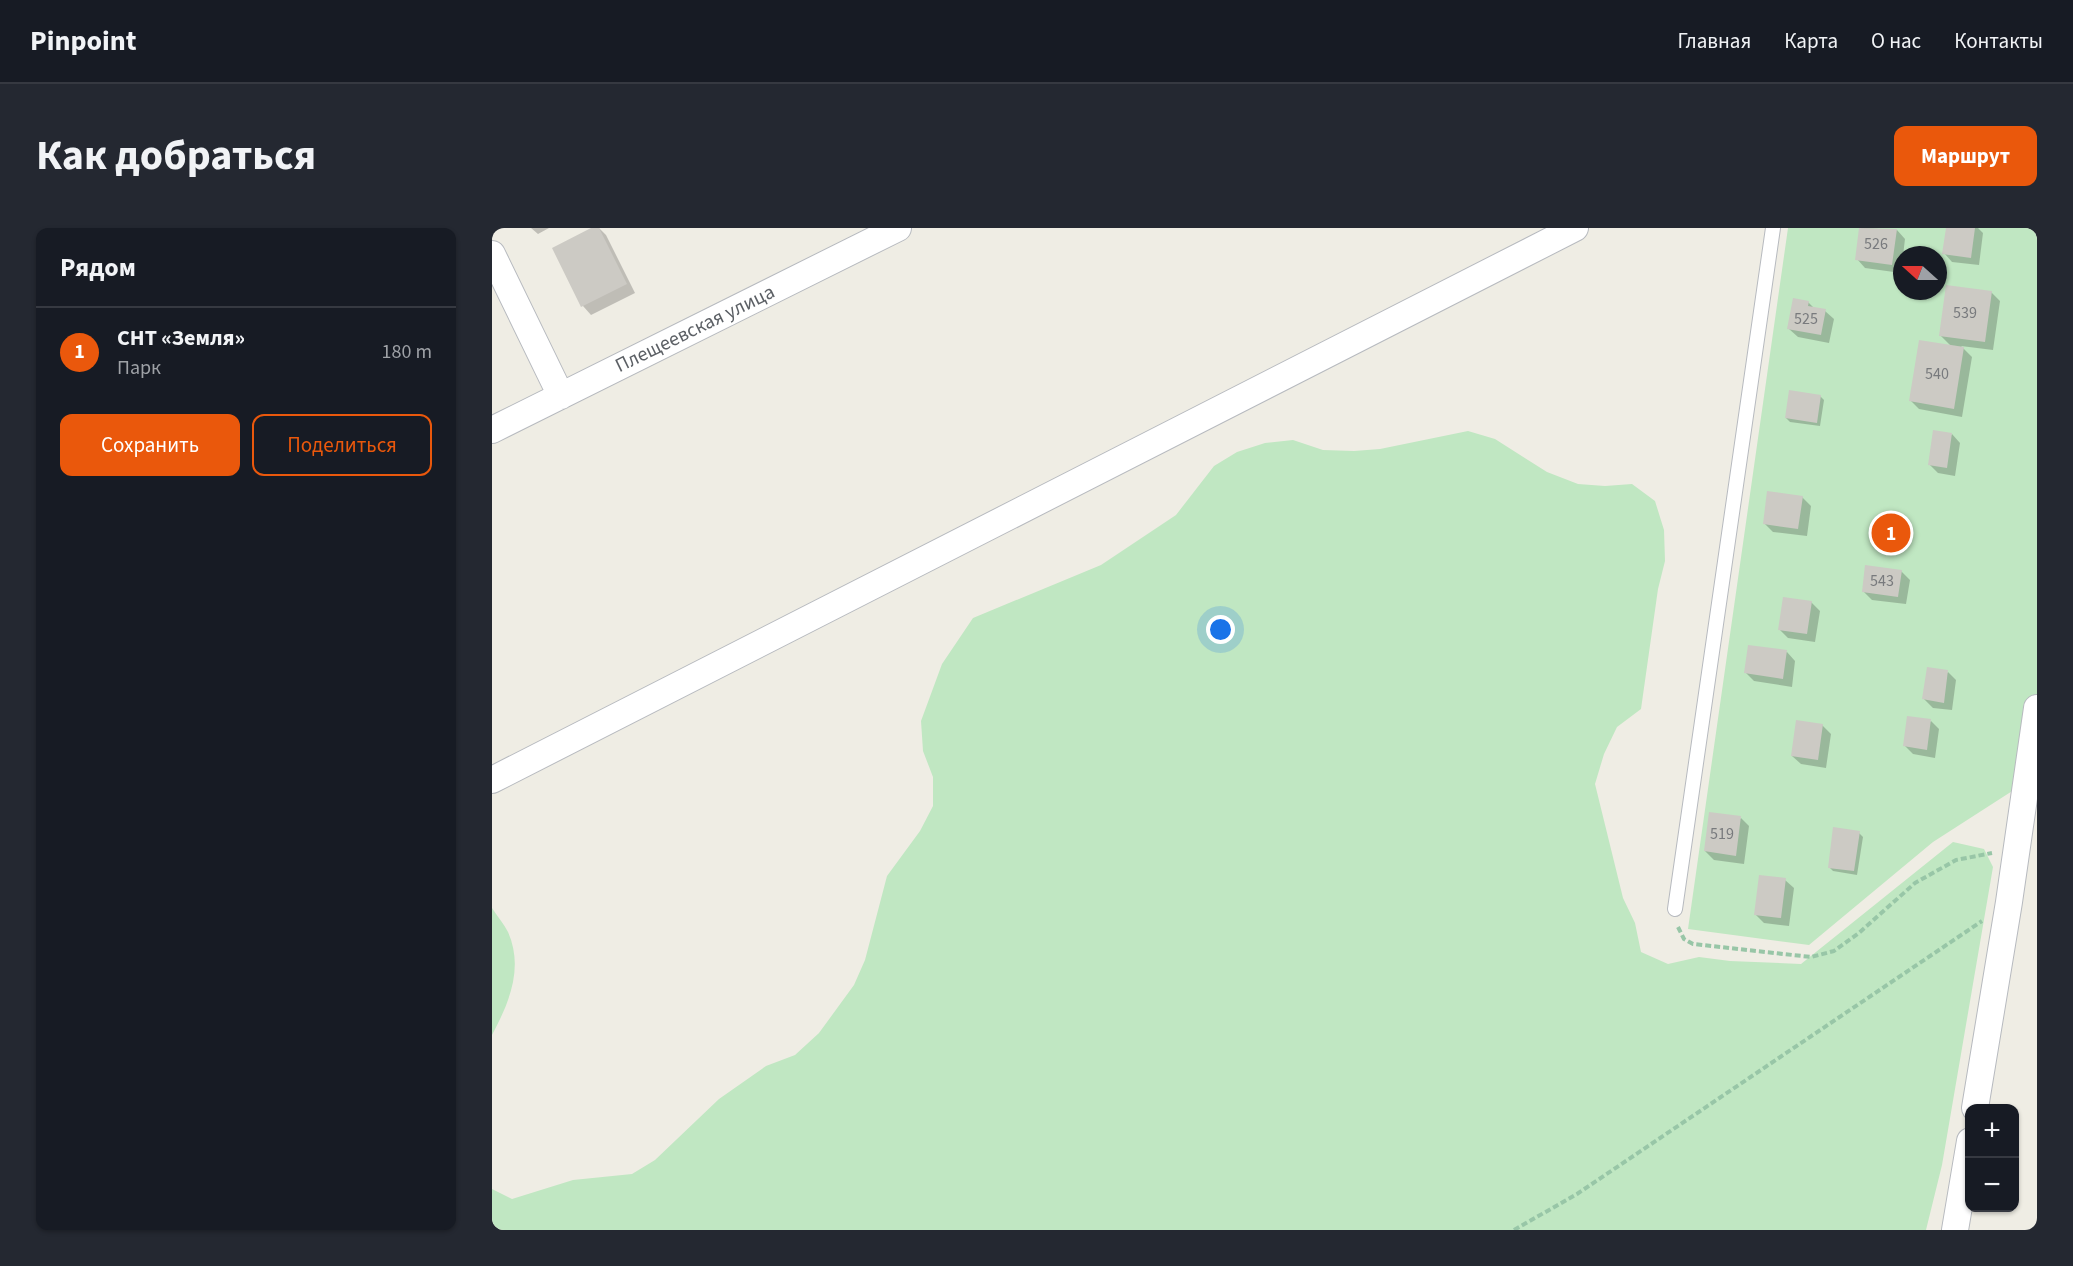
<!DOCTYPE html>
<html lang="ru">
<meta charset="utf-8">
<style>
:root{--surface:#171b24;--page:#242831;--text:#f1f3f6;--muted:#9ea1a6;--line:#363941;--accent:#ea580c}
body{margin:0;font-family:"Source Sans 3",sans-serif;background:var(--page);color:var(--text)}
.controls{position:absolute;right:18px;bottom:18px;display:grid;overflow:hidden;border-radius:12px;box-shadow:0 2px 4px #0004}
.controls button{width:54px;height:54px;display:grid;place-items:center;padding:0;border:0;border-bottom:2px solid var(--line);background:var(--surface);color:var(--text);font:30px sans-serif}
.compass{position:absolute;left:1401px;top:18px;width:54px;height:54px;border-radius:50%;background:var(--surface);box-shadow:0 2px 4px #0004;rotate:291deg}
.you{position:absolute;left:729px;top:402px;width:21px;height:21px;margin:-15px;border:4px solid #fff;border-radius:50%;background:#1a73e8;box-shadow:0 0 0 9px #1a73e833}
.badge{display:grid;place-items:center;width:39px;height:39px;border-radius:50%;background:var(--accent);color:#fff;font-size:20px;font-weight:700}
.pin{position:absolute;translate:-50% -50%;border:3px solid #fff;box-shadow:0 2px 6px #0006}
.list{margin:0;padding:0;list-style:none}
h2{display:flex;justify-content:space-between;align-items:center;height:78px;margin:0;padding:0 24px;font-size:26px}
h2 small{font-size:20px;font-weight:400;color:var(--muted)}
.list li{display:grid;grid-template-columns:39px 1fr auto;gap:18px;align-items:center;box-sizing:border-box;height:90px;padding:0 24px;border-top:2px solid var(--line)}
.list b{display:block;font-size:22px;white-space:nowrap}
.list p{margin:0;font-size:20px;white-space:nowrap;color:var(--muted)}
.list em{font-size:20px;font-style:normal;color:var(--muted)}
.actions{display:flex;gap:12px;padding:18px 24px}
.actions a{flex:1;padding:14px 0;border:2px solid var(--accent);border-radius:12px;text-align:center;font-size:21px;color:var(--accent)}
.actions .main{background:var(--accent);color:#fff}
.map{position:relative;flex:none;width:1545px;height:1002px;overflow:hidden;border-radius:12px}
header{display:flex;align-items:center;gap:36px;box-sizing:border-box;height:84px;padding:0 30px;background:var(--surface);border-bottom:2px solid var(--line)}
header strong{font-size:28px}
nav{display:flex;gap:33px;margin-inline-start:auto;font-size:21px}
.intro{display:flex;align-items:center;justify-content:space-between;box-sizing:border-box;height:144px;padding:0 36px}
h1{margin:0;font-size:42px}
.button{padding:15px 27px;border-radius:12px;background:var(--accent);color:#fff;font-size:21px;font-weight:700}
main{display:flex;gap:36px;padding:0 36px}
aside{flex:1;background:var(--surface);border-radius:12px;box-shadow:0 2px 4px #0004}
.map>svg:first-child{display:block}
.green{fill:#c0e7c2;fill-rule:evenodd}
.shadow{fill:#0003}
.building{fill:#cccac4}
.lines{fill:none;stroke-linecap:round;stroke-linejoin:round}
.service-casing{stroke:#b7babf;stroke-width:16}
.minor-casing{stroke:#b7babf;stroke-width:28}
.path{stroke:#98c6a7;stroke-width:4;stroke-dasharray:6 3;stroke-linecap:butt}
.service{stroke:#fff;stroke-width:14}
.minor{stroke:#fff;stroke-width:26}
.labels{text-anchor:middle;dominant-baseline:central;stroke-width:4.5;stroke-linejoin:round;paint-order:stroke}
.number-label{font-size:16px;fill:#787a7d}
.street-label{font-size:20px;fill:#5c6065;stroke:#fff}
</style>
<header>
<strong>Pinpoint</strong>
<nav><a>Главная</a><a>Карта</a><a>О нас</a><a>Контакты</a></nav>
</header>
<div class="intro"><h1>Как добраться</h1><a class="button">Маршрут</a></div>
<main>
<aside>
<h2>Рядом<small></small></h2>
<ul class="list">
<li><span class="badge">1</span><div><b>СНТ «Земля»</b><p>Парк</p></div><em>180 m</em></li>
</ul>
<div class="actions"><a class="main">Сохранить</a><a>Поделиться</a></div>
</aside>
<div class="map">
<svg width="1545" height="1002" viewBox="0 0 1545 1002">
<rect width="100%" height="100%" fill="#efede4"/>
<path class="green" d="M1296,0H1545V547L1441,614L1317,717L1196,701ZM1410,27H1446V63H1410Z
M976,203L1003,211L1055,244L1086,256L1113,258L1140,256L1163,273L1172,302L1173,333L1166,361L1149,481L1125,499L1112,526L1103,556L1131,670L1143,695L1149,724L1176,736L1207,729L1238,733L1309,736L1461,614L1492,621L1501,639L1450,937L1434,1002H0V961L20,971L81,952L140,946L163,932L227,871L274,838L303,827L327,805L362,757L373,732L395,648L428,603L441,578V549L431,523L429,493L450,436L481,390L609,337L684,287L722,238L745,224L773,215L801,212L831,222L862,223L888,221Z
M0,680C5,688 12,696 16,704C32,740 17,775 0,807Z"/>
<path class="shadow" d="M39,0H57L46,6Z
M102,0H107L114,7L143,65L99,87L91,78Z
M1369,0L1405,2L1413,11L1409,45L1373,40L1365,31Z
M1455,0H1486L1491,5L1487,37L1460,34L1452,25Z
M1499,64L1508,73L1501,122L1469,118L1480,129L1470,189L1427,181L1419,173L1459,118L1448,107Z
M1316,74L1323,81L1333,83L1342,91L1337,115L1306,109L1297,101Z
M1328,168L1332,172L1328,198L1298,194L1294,190Z
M1460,206L1468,215L1463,248L1446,245L1437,236Z
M1310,269L1319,278L1315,308L1281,304L1272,295Z
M1409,343L1418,352L1414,376L1380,372L1371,363Z
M1319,374L1328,383L1323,414L1296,410L1287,401Z
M1295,424L1303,433L1300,459L1262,453L1254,445Z
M1456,444L1464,452L1460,482L1441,480L1432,471Z
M1439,493L1447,501L1443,530L1421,526L1413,518Z
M1330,497L1339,506L1334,540L1309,536L1300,528Z
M1249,590L1257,598L1252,636L1222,632L1213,623Z
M1367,605L1371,609L1365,647L1341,643L1337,639Z
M1293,652L1302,660L1297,698L1272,695L1263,686Z"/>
<path class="building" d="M99,0H107L135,56L89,79L60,20Z
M1367,0L1405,1L1400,37L1363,32Z
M1454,0H1483L1479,30L1450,26Z
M1454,57L1500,63L1493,114L1447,108Z
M1301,70L1317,73L1316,78L1334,81L1329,107L1295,101Z
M1427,112L1472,119L1462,181L1417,173Z
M1297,162L1329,167L1325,195L1293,190Z
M1441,202L1460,205L1455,240L1436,237Z
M1275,263L1311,268L1306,301L1271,296Z
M1373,337L1410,342L1406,369L1370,364Z
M1291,369L1320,373L1315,406L1286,402Z
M1256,417L1295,422L1291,451L1252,445Z
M1435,439L1456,442L1452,475L1430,471Z
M1415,488L1439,491L1435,522L1411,518Z
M1304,492L1331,496L1326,532L1299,528Z
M1217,584L1249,588L1244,628L1212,623Z
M1341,599L1368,603L1362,643L1336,640Z
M1267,647L1294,650L1289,690L1262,687Z"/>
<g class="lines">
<defs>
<path id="service" d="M1183,681L1281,0"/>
<path id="minor" d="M0,26L69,168
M0,202L406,0
M0,552L1083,0
M1483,880L1517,674L1545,480
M1463,1002L1478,913"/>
</defs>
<use href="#service" class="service-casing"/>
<use href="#minor" class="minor-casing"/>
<path class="path" d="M1186,699L1192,711L1201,716L1319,729L1342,723L1367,705L1423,655L1464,632L1500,625
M1022,1002L1085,966L1490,693"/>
<use href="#service" class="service"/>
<use href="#minor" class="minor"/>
</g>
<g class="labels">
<g class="number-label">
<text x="1384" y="16">526</text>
<text x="1473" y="85">539</text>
<text x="1314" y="91">525</text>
<text x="1445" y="146">540</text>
<text x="1390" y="353">543</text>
<text x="1230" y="606">519</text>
</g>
<g class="street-label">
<text transform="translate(203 101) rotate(-26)">Плещеевская улица</text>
</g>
</g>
</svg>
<div class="controls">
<button>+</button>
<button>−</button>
</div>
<svg class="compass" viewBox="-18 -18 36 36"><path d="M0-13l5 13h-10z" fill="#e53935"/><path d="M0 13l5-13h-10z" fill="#9ea1a6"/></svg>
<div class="you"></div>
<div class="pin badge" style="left:1399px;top:305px">1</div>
</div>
</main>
